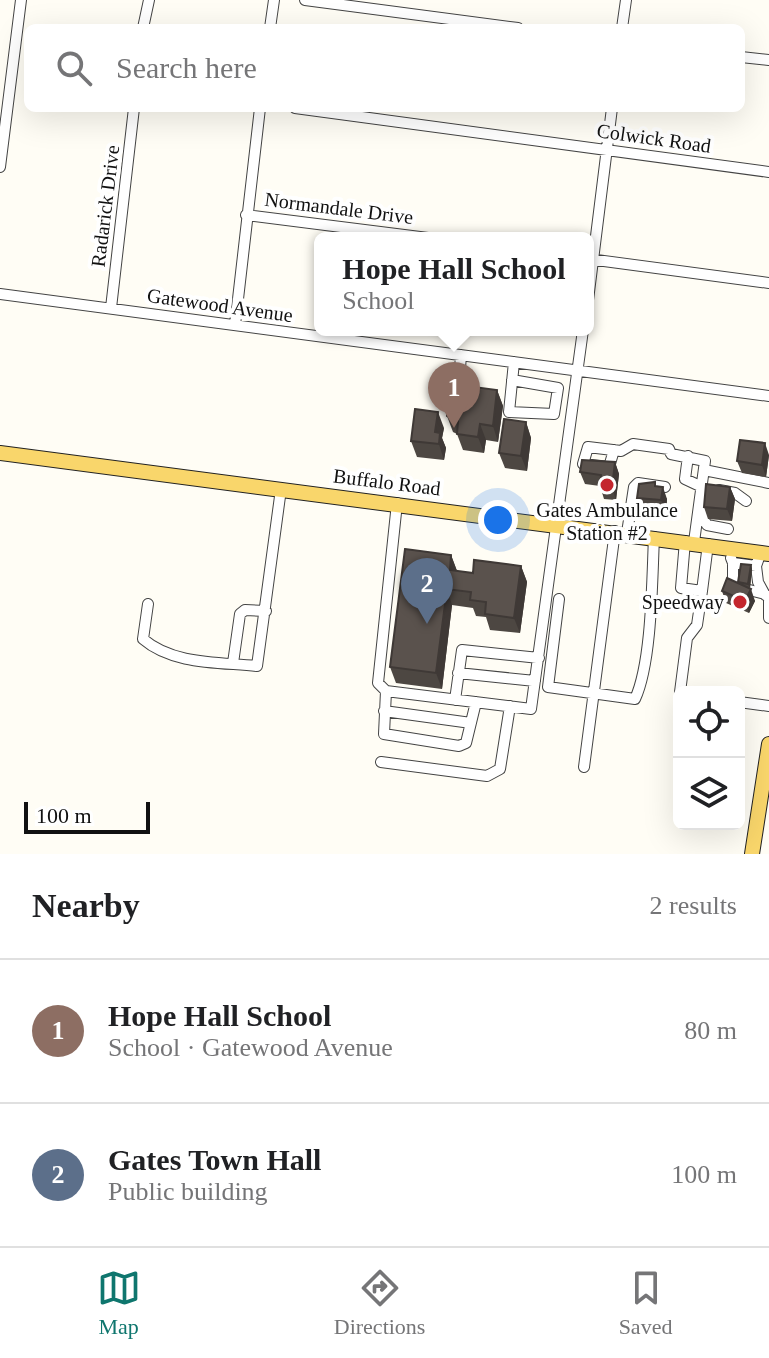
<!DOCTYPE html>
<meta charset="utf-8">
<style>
:root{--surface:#fff;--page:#f6f6f6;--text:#202124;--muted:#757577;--line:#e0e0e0;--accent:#0f766e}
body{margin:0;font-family:Georgia,serif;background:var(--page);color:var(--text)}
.controls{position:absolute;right:24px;bottom:24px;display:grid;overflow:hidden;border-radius:12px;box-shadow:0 8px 32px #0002}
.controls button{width:72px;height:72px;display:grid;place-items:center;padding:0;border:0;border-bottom:2px solid var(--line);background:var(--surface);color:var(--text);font:40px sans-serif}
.scale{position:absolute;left:24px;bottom:20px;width:126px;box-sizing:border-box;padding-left:8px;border:4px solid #111;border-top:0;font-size:22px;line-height:28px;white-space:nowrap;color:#111;-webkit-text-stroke:6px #fff;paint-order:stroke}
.you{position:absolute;left:498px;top:520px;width:28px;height:28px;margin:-20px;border:6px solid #fff;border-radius:50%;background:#1a73e8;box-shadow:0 0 0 12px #1a73e833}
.badge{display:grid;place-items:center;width:52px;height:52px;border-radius:50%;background:var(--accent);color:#fff;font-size:26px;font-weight:700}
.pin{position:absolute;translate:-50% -66px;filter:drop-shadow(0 2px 4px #0008)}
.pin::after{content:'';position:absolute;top:42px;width:28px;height:24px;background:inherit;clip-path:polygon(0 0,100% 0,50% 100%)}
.popup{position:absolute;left:314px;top:232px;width:280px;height:104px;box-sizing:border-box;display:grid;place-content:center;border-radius:12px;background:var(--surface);filter:drop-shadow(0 2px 6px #0005);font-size:26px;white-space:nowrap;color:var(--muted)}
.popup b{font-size:30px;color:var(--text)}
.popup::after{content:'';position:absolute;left:50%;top:100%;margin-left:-16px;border:16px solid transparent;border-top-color:var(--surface)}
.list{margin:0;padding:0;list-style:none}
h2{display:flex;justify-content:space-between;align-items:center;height:104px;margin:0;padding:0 32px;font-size:34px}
h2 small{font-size:26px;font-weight:400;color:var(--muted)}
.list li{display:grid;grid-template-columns:52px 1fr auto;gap:24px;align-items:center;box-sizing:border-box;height:144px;padding:0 32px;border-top:2px solid var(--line)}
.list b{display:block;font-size:30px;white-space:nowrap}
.list p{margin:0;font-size:26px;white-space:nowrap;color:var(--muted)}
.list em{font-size:26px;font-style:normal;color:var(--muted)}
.icon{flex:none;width:44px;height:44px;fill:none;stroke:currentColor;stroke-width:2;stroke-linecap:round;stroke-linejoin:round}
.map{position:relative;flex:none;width:769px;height:854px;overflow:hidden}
.search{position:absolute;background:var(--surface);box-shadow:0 8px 32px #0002;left:24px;right:24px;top:24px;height:88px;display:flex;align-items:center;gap:20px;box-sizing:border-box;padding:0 28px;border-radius:12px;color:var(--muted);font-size:30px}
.sheet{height:392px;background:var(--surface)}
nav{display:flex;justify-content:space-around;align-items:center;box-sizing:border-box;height:112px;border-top:2px solid var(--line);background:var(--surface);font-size:22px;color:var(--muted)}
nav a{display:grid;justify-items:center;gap:4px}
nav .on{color:var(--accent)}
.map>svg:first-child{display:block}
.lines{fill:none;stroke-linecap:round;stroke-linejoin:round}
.minor-casing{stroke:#444;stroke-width:12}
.major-casing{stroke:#222;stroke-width:16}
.minor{stroke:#fff;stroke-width:10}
.major{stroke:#f9d66b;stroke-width:14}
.wall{fill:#4d4742}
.shaded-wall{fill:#3f3936}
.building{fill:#5a524d;stroke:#3f3936;stroke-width:2}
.poi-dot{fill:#c4262e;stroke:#fff;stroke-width:3}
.labels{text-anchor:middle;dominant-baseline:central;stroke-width:8;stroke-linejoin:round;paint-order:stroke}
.street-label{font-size:20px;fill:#111;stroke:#fff}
.poi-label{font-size:20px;fill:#111;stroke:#fff}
</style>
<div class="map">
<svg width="769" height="854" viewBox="0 0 769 854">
<rect width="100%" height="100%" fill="#fffdf5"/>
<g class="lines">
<defs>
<path id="minor" d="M305,0L518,28
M143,28L149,0
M270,28L274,0
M622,28L626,0
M741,57L769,60
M295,108L769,172
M0,167L21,0
M246,215L428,238
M589,259L769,283
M0,294L769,396
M588,300L612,108
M111,308L134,108
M235,325L260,108
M461,355L459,382L470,390
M512,380L558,388L554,414L509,412L514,362
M614,450L609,467L583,464L588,447L621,451L633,444L669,449L671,454L705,461L694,542
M688,456L685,479L702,487
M704,470L769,483
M719,490L735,493L746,501
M707,501L704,520L707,525L728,529
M397,503L378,683L386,691L531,709L583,330
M627,533L634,487L638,483L665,487
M731,558L733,563L756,566L761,552
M733,563V586L765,594
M756,566L758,582L765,595
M702,591L708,544
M559,599L548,687L635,699C652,662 652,580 654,537
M769,601V618
M148,604L143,639C173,665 220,662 257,666L281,489
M233,663L240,614L245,610L266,611
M458,673L535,681
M386,691L384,734L459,746L466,743L476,702
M680,692L687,638L697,625L702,591L681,588L685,541
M455,700L462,650L539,658
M739,702L769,706
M384,711L471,723
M381,762L487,776L500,769L510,706
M584,767L615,531"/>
<path id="major" d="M0,453L769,554
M752,854L769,744"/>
</defs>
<use href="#minor" class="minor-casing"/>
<use href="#major" class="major-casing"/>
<use href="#minor" class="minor"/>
<use href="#major" class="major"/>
</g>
<path class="wall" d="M497,390L503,406L498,442L486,440L484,453L463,450L457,434L453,432L447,416Z
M526,422L531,438L527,471L505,468L499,453Z
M444,428L442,438L446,448L444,460L417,457L411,441Z
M769,455L766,477L742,473L737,461Z
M615,462L619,474L616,500L604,499L600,486L585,484L580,472Z
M656,486L667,499L666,512L641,510L637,498Z
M730,487L735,499L732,521L708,519L704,507Z
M451,555L457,571L473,573L521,566L527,582L520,633L490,630L486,617L476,616L473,608L452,605L442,689L396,683L390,667Z
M751,565L752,569L750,588L746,587L755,601L749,613L726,603L722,591L739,584L738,582Z"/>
<path class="shaded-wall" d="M497,390L503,406L498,442L493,426Z
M438,412L444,428L442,438L446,448L444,460L435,432Z
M526,422L531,438L527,471L521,456Z
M480,424L486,440L484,453L478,437Z
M765,443L769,455L766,477L762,465Z
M615,462L619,474L616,500L612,488Z
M663,487L667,499L666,512L661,500Z
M730,487L735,499L732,521L727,509Z
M451,555L457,571L450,570Z
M751,565L752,569L750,588L748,584Z
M521,566L527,582L520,633L514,618Z
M447,589L452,605L442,689L436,673Z
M751,589L755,601L749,613L745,601Z"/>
<path class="building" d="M451,384L497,390L493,426L480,424L478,437L457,434L458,421L447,416Z
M415,409L438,412L435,432L440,433L439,444L411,441Z
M504,419L526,422L521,456L499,453Z
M740,440L765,443L762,465L737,461Z
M582,460L615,462L612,488L600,487L601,475L580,472Z
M655,482V486L663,487L661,500L637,498L639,484Z
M706,484L730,487L727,509L704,507Z
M405,549L451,555L450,570L473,573L474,560L521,566L514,618L485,614L486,602L470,600L471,592L447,589L436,673L390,667Z
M741,564L751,565L748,584L738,582Z
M727,578L751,589L745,601L722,591Z"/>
<g class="poi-dot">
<circle cx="607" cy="485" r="8"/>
<circle cx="740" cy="602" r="8"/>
</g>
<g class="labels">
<g class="street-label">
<text transform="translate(654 138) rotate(8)">Colwick Road</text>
<text transform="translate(105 206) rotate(-83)">Radarick Drive</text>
<text transform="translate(339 208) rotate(7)">Normandale Drive</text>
<text transform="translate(220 305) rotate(8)">Gatewood Avenue</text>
<text transform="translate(387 482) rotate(7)">Buffalo Road</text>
</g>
<g class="poi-label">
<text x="607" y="510">Gates Ambulance<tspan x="607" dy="23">Station #2</tspan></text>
<text x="724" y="602" text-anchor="end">Speedway</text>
</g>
</g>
</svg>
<div class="controls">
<button><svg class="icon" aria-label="locate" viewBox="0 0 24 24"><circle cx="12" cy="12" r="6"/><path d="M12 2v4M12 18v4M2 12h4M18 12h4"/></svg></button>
<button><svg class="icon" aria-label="layers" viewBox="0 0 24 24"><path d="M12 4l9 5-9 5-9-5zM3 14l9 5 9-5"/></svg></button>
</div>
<div class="scale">100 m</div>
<div class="you"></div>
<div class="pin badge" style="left:454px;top:428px;background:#8d6e63">1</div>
<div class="popup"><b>Hope Hall School</b>School</div>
<div class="pin badge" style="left:427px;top:624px;background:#5c6f8a">2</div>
<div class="search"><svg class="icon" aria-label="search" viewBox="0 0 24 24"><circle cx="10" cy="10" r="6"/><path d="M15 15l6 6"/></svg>Search here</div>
</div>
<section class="sheet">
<h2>Nearby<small>2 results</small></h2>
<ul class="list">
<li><span class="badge" style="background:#8d6e63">1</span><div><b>Hope Hall School</b><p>School · Gatewood Avenue</p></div><em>80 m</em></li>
<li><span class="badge" style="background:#5c6f8a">2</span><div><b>Gates Town Hall</b><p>Public building</p></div><em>100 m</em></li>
</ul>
</section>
<nav>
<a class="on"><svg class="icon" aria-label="map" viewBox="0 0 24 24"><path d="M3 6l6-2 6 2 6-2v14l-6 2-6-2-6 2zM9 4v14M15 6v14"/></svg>Map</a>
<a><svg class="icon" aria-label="directions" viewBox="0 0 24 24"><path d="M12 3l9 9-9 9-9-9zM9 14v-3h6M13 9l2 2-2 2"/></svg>Directions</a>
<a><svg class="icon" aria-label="saved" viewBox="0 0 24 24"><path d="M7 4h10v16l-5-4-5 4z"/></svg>Saved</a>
</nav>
